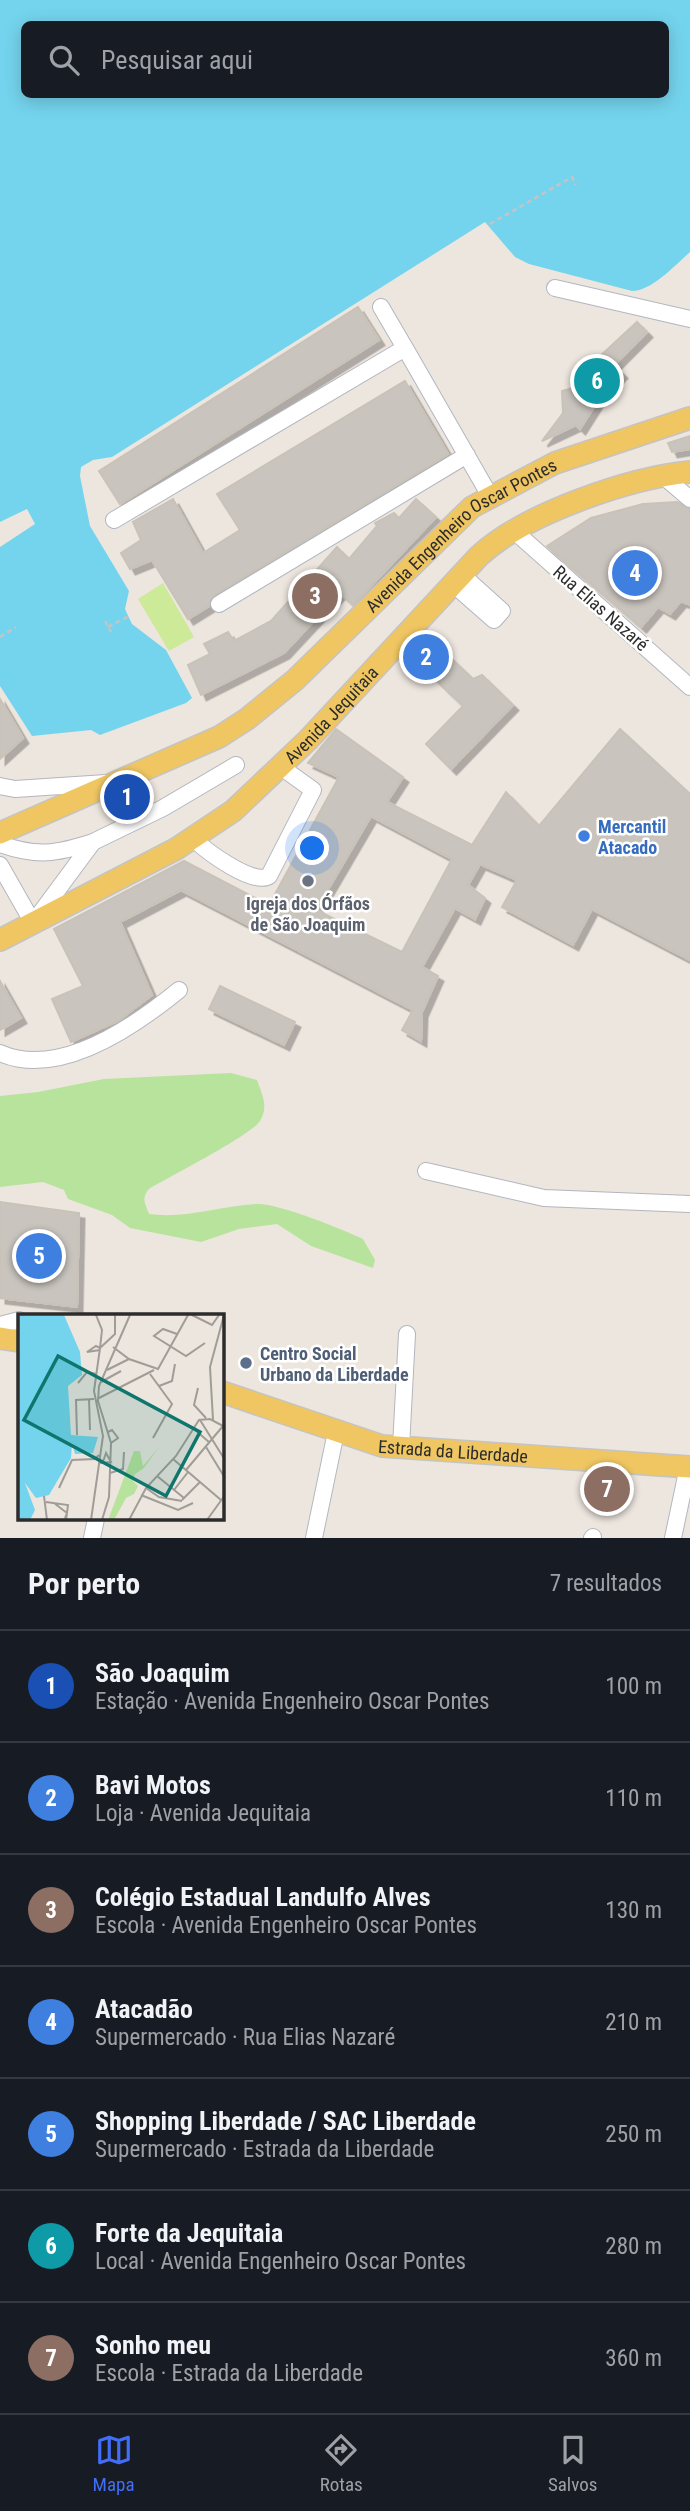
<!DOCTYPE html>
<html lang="pt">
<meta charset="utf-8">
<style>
:root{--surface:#171b24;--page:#242831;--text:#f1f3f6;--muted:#9ea1a6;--line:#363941;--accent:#426ef7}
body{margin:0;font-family:"Roboto Condensed",sans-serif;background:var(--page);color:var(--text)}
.you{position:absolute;left:313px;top:849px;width:24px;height:24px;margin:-18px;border:5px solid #fff;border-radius:50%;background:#1a73e8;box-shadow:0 0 0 10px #1a73e833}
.badge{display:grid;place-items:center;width:46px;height:46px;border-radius:50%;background:var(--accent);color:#fff;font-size:23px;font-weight:700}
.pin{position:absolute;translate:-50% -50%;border:4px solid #fff;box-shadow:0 2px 7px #0006}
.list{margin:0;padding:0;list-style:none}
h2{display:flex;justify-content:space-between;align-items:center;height:91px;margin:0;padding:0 28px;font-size:30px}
h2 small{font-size:23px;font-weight:400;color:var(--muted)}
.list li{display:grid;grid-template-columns:46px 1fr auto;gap:21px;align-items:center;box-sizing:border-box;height:112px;padding:0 28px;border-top:2px solid var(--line)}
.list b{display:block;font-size:26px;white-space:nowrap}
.list p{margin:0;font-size:23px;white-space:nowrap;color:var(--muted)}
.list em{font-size:23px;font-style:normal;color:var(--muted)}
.icon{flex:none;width:38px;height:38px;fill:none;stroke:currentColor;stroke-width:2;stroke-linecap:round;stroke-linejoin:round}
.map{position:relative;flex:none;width:690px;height:1538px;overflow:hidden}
.search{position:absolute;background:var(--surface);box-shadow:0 4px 18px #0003;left:21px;right:21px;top:21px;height:77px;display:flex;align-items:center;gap:18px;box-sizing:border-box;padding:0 24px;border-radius:10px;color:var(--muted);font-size:26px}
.sheet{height:875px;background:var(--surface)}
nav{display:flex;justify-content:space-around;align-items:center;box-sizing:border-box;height:98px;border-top:2px solid var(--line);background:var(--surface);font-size:19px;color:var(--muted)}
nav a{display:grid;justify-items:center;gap:4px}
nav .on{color:var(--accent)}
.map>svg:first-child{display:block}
.green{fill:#b8e39c}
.pitch{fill:#ccea98}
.water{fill:#74d4ed;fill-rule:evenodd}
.building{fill:#c9c4bd;stroke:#c9c2b8;stroke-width:2;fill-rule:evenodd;filter:url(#shadow)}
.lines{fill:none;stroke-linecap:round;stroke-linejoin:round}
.minor-casing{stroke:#b2b6bf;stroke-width:18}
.major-casing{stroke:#c4c4c4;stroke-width:24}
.path{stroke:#c4c4c4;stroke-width:2.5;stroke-dasharray:5 3.5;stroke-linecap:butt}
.minor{stroke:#fff;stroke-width:16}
.major{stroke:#efc662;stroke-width:21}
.shop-dot{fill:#3f7fe0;stroke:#fff;stroke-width:2.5}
.worship-dot{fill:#6b7280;stroke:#fff;stroke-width:2.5}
.service-dot{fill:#5c6f8a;stroke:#fff;stroke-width:2.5}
.labels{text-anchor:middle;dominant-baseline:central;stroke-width:5;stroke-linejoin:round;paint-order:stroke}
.street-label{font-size:18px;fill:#2c2c2c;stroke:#fff}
.shop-label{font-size:18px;font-weight:bold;fill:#366cbe;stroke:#fff;text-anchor:start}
.worship-label{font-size:18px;font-weight:bold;fill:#5b616d;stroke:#fff}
.service-label{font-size:18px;font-weight:bold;fill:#4e5e75;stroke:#fff;text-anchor:start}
.inset-river{fill:none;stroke:#74d4ed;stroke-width:3.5}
.inset-road{fill:none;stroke:#a09c97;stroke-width:2}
.view{fill:#0f766e;fill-opacity:0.15;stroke:#0f766e;stroke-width:3.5}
.inset-edge{fill:none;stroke:#2c2c2c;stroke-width:3.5}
</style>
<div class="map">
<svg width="690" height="1538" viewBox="0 0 690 1538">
<defs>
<filter id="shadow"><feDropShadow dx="5.5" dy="5.5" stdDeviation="0" flood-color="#0004"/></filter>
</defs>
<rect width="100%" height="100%" fill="#ede6df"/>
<path class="green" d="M231,1073L257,1080C262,1094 269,1107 260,1121C250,1136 169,1177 149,1189C141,1198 145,1204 149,1214C185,1219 220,1206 256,1204C276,1202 342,1229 363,1239L375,1260L373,1268L311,1246L277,1224L239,1229L201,1242L130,1228L112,1215L68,1199L64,1190L43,1182L0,1187V1096L38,1092L104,1079Z"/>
<path class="pitch" d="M163,583L194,637L169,651L138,599Z"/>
<path class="water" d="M0,0H690V252C675,265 652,291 632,291L529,264L515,257L485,222L112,457L93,460L81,467L80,476L90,526L129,591L125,609L132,624L166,650L192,698L186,703L100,735L91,730L32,736L0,686V547L35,524L27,509L0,522ZM24,24H666V94H24Z"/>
<path class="building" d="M358,307L379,340L120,504L99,471Z
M637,322L647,332L614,365L622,373L604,391L580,429L576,425L542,441L563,413L562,391L573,388L584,371Z
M405,381L448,454L214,595L209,606L188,619L152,560L130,569L121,553L141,540L133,522L173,499L203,553L240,530L217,494Z
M690,436V449L672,452L668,443Z
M416,499L436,517L353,605L340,593L284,653L201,695L188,665L210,654L204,644L228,632L234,641L271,621L337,547L349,559L377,526L375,523L394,513L399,518Z
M677,502L690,509V605L681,601L670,614L658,607L641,627L547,546L591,518L643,504Z
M435,643L473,679L482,675L513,705L451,769L426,744L463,706L417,662Z
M0,699L23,738L0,759Z
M336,729L403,777L387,802L472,845L506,792L539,826L620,729L690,794V960L592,909L573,945L502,907L517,880L480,864L468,885L485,898L475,919L455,908L422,967L438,976L422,1012L421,1041L402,1030L413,1010L181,890L120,922L152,995L118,1021L71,1042L52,999L83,986L54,929L184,861L269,905L339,777L308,763ZM371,816L452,859L402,952L316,910Z
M0,981L21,1018L0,1030Z
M220,986L295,1022L284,1045L209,1009Z
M0,1202L79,1213L77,1307L0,1298Z"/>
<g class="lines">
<defs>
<path id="minor" d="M555,288L690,319
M381,307L405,348
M663,476L690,499
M114,520L405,348L490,496
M512,529L690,687
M453,584L494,620L502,611L462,575
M219,604L467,455
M0,786L15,789L106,783
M194,839C206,851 253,886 269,876L313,790L281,767
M93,842L163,808L236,765
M0,844C37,857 56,854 93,842L33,923L0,865
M0,1053C59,1079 135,1026 179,990
M426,1171L544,1198L690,1204
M0,1325L19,1320
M401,1447L407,1334
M92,1538L96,1519
M314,1538L336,1432
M592,1538L593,1537
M673,1538L688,1467"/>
<g id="major">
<path id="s1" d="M0,833L219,737L247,719L295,680L472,507L555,463L690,418"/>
<path id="s2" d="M0,940L176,849L233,811L308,740L479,556C524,514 629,478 690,472"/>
<path d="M0,1338L19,1341"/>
<path id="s3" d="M222,1392L382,1446L690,1467"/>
</g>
</defs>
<use href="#minor" class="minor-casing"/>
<use href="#major" class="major-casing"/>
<path class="path" d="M490,224L572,177L576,185
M105,621L111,632
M108,627L129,616
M0,637L16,627"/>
<use href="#minor" class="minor"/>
<use href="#major" class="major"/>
</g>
<circle class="shop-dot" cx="584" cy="836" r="7"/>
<circle class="worship-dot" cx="308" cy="881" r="7"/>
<circle class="service-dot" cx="246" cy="1363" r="7"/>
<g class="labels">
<g class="street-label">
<text stroke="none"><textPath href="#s1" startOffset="556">Avenida Engenheiro Oscar Pontes</textPath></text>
<text transform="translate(601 608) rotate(41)">Rua Elias Nazaré</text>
<text stroke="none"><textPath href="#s2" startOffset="404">Avenida Jequitaia</textPath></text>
<text stroke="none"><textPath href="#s3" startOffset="240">Estrada da Liberdade</textPath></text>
</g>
<g class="shop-label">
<text x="598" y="826">Mercantil<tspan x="598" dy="21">Atacado</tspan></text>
</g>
<g class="worship-label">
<text x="308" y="903">Igreja dos Órfãos<tspan x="308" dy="21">de São Joaquim</tspan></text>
</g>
<g class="service-label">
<text x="260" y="1353">Centro Social<tspan x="260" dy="21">Urbano da Liberdade</tspan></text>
</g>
</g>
<g transform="translate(18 1314)">
<rect width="206" height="206" fill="#ede6df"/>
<path d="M141,133L126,154L117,160L115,167L120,172L116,180L108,184L96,206H90L116,137H122L125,152Z" fill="#b8e39c"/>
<path d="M0,1H46L62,38L64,61L50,72L53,121L80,123L75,139L57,140L54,129L53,144L31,181L18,184L7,169L17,196L12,206H0Z" fill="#74d4ed"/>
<path class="inset-river" d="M0,164L16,163L33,170"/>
<path class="inset-road" d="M78,1L84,16L82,34L78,32L69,38L82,36M174,1L194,11L201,1M159,20L145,15L136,22L168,42L187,29M95,33L111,45L140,55L170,1M89,56L111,45M132,60L154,90L135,124M83,68L103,57M60,69L69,58L79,60M141,72L154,67L157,50M180,74L176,91L188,104M81,84L136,56M71,85L72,116M182,106L207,146M195,106L192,53L206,1M175,114L192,129M90,118L94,116L100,124L93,129M59,121L58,86L76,85M188,133L207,164M88,139L93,148L83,149L86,145ZM155,145L203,186M168,156L205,112M92,159L105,155L106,138M139,162L166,184M41,174L54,146L77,145L81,141M128,174L141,183L164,187M156,176L170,158M123,181L160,196L175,189M26,182L29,206M164,186L182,168M28,188L50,191L48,206M36,189L49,199L47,204M73,206L85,122L76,77L82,34L97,20V1M84,206L91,183L93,129L80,87L81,72L112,1M111,206L128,174L158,142L181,106L192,105L207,113M189,206L207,181"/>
<path class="view" d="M40,42L182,118L148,182L6,106Z"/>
<rect width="206" height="206" class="inset-edge"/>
</g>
</svg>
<div class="you"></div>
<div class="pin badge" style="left:127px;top:797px;background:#1a4fb4">1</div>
<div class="pin badge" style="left:426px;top:657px;background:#3f7fe0">2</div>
<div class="pin badge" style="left:315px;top:596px;background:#8d6e63">3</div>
<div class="pin badge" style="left:635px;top:573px;background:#3f7fe0">4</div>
<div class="pin badge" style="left:39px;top:1256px;background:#3f7fe0">5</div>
<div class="pin badge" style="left:597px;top:381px;background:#0f9aa8">6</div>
<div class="pin badge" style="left:607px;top:1489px;background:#8d6e63">7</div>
<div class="search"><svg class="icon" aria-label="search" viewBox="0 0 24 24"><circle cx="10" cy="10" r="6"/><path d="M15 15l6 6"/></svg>Pesquisar aqui</div>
</div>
<section class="sheet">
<h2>Por perto<small>7 resultados</small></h2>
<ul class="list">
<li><span class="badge" style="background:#1a4fb4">1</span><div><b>São Joaquim</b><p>Estação · Avenida Engenheiro Oscar Pontes</p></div><em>100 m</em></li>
<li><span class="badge" style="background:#3f7fe0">2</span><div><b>Bavi Motos</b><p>Loja · Avenida Jequitaia</p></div><em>110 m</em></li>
<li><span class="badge" style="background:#8d6e63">3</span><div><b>Colégio Estadual Landulfo Alves</b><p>Escola · Avenida Engenheiro Oscar Pontes</p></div><em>130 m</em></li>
<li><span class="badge" style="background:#3f7fe0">4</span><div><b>Atacadão</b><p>Supermercado · Rua Elias Nazaré</p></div><em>210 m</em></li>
<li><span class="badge" style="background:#3f7fe0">5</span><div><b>Shopping Liberdade / SAC Liberdade</b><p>Supermercado · Estrada da Liberdade</p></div><em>250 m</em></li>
<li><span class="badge" style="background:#0f9aa8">6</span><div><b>Forte da Jequitaia</b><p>Local · Avenida Engenheiro Oscar Pontes</p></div><em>280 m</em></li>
<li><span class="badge" style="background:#8d6e63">7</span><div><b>Sonho meu</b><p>Escola · Estrada da Liberdade</p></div><em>360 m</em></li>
</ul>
</section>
<nav>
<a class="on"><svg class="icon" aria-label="map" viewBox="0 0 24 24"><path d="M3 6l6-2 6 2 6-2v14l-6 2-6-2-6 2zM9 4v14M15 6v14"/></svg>Mapa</a>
<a><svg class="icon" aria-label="directions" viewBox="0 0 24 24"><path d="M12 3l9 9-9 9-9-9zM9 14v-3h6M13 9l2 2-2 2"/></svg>Rotas</a>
<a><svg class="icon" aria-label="saved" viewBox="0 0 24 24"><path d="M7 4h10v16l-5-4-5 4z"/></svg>Salvos</a>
</nav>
